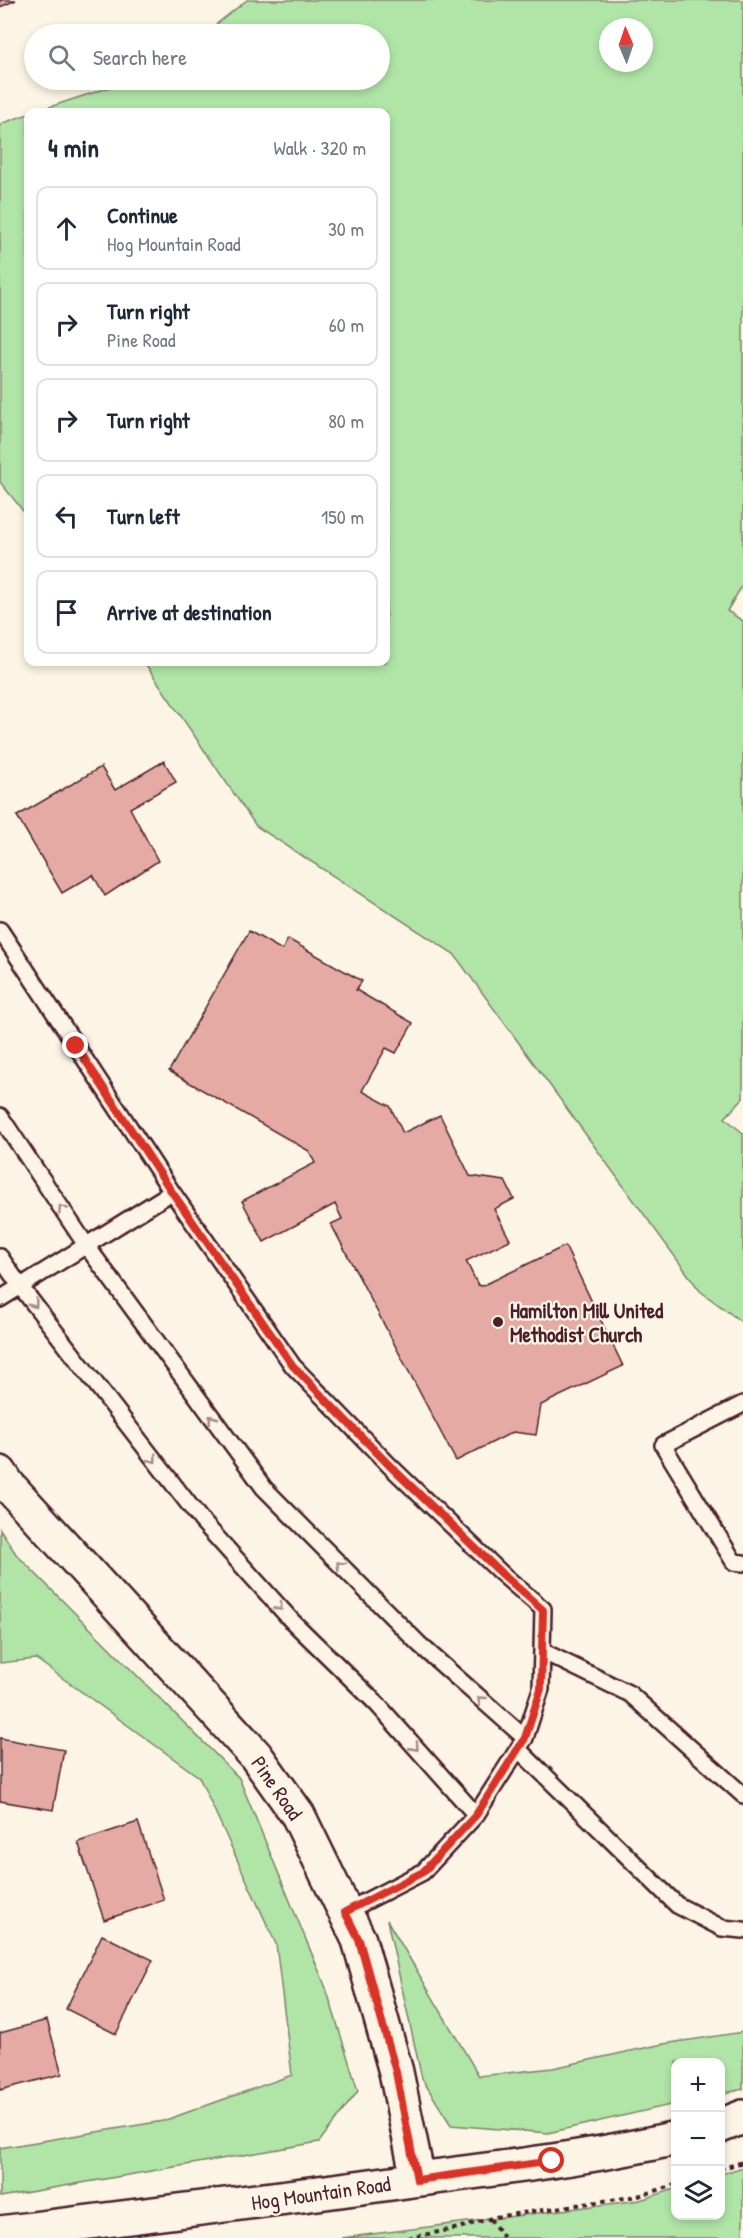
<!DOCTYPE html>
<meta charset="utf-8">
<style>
:root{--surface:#fff;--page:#f6f6f7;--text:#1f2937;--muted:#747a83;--line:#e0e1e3}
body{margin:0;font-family:"Patrick Hand",sans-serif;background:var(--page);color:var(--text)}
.controls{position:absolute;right:18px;bottom:18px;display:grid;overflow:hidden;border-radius:12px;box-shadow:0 3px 9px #0003}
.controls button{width:54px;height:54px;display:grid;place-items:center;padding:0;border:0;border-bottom:2px solid var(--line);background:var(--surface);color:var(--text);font:30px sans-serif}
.compass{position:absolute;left:599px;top:18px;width:54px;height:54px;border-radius:50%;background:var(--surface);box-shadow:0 3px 9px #0003;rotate:358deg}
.stop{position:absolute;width:18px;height:18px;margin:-14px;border:4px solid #d93025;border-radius:50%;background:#fff}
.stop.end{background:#d93025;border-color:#fff;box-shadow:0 2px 6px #0008}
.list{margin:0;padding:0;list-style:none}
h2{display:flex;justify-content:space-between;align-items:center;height:78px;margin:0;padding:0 24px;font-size:26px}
h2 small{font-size:20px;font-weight:400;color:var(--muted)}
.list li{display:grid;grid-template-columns:39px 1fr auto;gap:18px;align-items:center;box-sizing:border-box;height:84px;margin:0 12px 12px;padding:0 12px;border:2px solid var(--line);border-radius:12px}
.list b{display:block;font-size:22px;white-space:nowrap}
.list p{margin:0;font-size:20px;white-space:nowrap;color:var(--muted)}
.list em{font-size:20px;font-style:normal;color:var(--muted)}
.icon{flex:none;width:33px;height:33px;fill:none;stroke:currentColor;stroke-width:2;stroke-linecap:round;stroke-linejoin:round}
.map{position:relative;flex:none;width:743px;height:2238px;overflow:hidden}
.search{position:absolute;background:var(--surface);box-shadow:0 3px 9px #0003;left:24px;top:24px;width:366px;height:66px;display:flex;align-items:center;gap:15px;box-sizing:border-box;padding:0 21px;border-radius:33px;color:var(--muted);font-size:22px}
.panel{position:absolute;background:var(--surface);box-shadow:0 3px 9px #0003;left:24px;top:108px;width:366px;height:558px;border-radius:12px}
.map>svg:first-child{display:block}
.green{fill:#b0e5a7;stroke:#7d8269;stroke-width:1.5;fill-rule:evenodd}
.building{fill:#e5aaa3;stroke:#4a1f2b;stroke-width:1.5}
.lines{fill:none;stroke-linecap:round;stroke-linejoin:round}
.lane-casing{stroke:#4a1f2b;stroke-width:20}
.secondary-casing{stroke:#4a1f2b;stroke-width:38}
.path{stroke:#4a1f2b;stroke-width:4;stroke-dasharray:4.5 4.5;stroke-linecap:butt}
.lane{stroke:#fcf5e5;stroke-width:15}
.secondary{stroke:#fcf5e5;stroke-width:33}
.oneway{stroke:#a38a88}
.route{stroke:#d93025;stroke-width:8}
.poi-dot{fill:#4a1f2b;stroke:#fcf5e5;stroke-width:2}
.labels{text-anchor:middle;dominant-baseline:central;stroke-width:4.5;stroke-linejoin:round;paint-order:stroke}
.poi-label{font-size:21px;font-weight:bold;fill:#4a1f2b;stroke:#fcf5e5;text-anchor:start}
.street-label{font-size:21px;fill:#4a1f2b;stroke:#fcf5e5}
</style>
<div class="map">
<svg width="743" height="2238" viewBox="0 0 743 2238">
<rect width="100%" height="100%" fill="#fcf5e5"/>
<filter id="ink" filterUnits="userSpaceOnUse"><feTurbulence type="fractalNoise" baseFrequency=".0167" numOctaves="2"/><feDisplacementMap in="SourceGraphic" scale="12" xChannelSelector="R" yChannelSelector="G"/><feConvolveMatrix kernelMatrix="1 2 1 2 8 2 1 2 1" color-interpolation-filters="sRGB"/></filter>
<g filter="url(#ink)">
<path class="green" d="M247,0H743V584L727,611L743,621V1098L725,1118L743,1133V1323L700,1291L454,954L256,826L144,662H386V112H34L132,80H380V34H204ZM608,27H644V63H608Z
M28,114V517L0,482V124Z
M0,1529L16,1554L239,1778L326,1988L358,2091L319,2142L0,2197V2148L163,2121L292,2075L276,1944L199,1777L36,1659L0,1663Z
M387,1920L479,2076L553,2068L663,2044L743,2032V2089L721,2094L720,2062H676L675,2104L548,2133L451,2125L422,2079Z
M743,2167V2238H341L640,2200L675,2189L676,2216H720L721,2174Z"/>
<path class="building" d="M0,0H16L0,7Z
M164,761L176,782L130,808L158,861L105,896L93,875L62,893L17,816L101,767L115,790Z
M249,931L282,950L288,939L362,981L356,990L413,1023L396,1053L386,1048L362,1091L390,1106L403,1133L440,1115L470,1176L505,1181L514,1199L494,1209L510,1240L466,1261L478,1285L482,1286L565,1246L623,1366L541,1405L536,1435L513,1432L456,1461L331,1224L342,1219L335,1204L264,1242L242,1201L315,1163L309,1151L169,1071Z
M0,1738L64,1750L53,1810L0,1801Z
M138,1822L164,1900L104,1920L78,1842Z
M102,1935L153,1960L116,2034L66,2009Z
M47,2020L62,2074L0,2090V2033Z"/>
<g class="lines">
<defs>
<path id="lane" d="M0,930L172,1192L0,1299
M0,1116L86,1245L264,1488L419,1644L525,1738
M172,1192L293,1366L389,1465L501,1573L543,1609L541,1689L525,1738L476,1815L423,1872L345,1912
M0,1257L20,1286L201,1520L292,1621L377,1704L476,1815
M743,1404L663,1445L734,1562L743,1563
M542,1651L630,1694L743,1795
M518,1749L677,1905L722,1928L743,1930"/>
<path id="secondary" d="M0,1473L8,1485L256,1756L298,1815L359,1940L396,2072L418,2179
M720,2126L743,2117
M0,2233C140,2216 280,2199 420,2179C505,2167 591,2158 676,2138"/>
</defs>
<use href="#lane" class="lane-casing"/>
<use href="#secondary" class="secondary-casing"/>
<path class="path" d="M720,2169L743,2162
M490,2219L504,2238
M408,2238L459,2228L495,2217L638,2196L676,2185"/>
<use href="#lane" class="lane"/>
<use href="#secondary" class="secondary"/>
</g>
<defs><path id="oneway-chevron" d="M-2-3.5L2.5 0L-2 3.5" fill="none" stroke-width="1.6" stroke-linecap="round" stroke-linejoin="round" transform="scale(1.5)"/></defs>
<g class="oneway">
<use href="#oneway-chevron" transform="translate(62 1209) rotate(-124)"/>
<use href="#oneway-chevron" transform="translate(34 1304) rotate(53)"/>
<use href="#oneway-chevron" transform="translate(212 1419) rotate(-127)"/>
<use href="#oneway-chevron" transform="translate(153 1459) rotate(52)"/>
<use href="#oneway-chevron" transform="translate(340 1565) rotate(-135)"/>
<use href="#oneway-chevron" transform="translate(279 1607) rotate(48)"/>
<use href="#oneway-chevron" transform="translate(481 1700) rotate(-139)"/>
<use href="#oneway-chevron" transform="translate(415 1747) rotate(48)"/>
</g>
</g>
<g class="lines" filter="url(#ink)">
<path class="route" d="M76,1046L172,1192L293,1366L389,1465L501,1573L543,1610L541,1689L525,1738L476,1815L423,1872L345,1912L359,1940L396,2072L417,2180L552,2161"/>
</g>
<circle class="poi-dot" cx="498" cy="1322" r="6"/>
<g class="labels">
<g class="poi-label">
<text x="510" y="1310">Hamilton Mill United<tspan x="510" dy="24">Methodist Church</tspan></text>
</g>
<g class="street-label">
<text transform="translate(277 1788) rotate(55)">Pine Road</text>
<text transform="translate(321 2193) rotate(-8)">Hog Mountain Road</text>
</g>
</g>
</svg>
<div class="controls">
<button>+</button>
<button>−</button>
<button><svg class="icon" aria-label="layers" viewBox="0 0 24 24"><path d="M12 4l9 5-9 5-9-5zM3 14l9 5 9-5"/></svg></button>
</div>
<svg class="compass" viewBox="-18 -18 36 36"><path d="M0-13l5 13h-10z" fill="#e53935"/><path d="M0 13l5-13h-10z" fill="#747a83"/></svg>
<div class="stop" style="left:552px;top:2161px"></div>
<div class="stop end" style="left:76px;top:1046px"></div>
<div class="search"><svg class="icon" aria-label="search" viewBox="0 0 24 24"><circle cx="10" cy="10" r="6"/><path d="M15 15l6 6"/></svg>Search here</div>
<section class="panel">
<h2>4 min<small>Walk · 320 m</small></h2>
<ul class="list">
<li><svg class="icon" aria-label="ahead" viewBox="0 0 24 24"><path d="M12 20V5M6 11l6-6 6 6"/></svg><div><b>Continue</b><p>Hog Mountain Road</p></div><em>30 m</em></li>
<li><svg class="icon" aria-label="right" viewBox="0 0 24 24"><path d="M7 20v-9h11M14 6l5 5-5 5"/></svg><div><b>Turn right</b><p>Pine Road</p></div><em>60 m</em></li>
<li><svg class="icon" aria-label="right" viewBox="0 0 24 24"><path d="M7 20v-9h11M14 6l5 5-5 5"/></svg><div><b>Turn right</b></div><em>80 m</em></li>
<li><svg class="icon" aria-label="left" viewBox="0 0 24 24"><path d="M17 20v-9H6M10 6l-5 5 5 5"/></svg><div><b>Turn left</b></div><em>150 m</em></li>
<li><svg class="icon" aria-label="arrive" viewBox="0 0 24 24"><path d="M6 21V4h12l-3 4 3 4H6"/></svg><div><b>Arrive at destination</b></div></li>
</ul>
</section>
</div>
